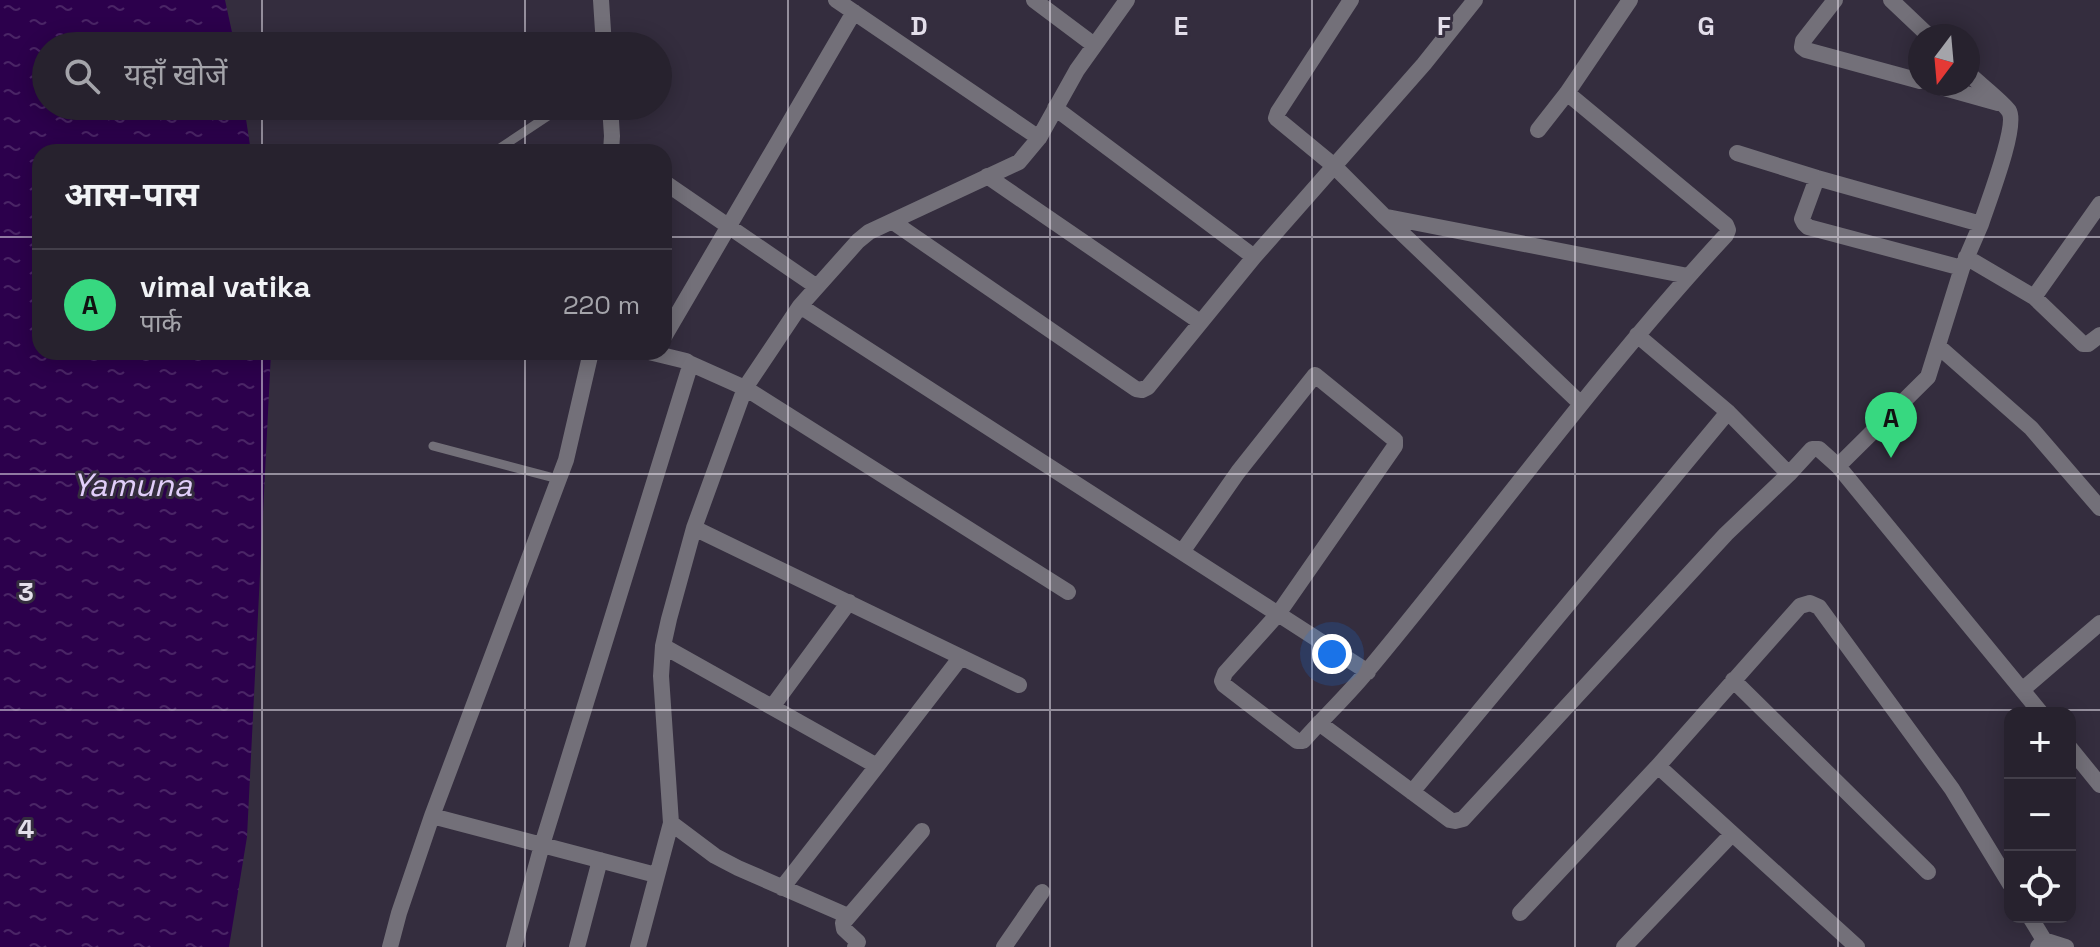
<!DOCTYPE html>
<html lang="hi">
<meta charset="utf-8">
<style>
:root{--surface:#27222e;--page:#2f2a36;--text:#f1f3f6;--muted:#a4a4aa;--line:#433f4a;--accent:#37d880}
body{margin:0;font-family:"Space Grotesk","Noto Sans Devanagari",sans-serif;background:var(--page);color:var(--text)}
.controls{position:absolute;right:24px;bottom:24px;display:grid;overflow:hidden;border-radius:16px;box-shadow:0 4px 20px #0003}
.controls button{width:72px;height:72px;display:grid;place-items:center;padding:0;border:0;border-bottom:2px solid var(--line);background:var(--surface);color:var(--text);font:40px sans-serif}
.compass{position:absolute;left:1908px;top:24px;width:72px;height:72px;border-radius:50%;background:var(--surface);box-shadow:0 4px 20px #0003;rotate:196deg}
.you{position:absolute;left:1332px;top:654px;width:28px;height:28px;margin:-20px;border:6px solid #fff;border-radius:50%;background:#1a73e8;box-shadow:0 0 0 12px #1a73e833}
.badge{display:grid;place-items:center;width:52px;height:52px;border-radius:50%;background:var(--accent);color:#111;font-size:26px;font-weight:700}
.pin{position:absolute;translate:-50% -66px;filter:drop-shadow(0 2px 4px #0008)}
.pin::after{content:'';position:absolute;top:42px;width:28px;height:24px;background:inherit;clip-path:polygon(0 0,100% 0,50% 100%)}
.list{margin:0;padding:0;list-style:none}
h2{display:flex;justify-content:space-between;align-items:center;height:104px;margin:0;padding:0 32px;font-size:34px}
h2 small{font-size:26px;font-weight:400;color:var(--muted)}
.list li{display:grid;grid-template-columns:52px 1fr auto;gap:24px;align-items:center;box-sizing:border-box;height:112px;padding:0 32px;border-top:2px solid var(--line)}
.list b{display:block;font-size:30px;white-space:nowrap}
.list p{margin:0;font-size:26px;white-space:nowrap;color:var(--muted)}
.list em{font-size:26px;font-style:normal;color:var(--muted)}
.icon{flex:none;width:44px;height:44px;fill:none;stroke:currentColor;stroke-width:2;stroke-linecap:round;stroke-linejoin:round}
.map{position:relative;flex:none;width:2100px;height:947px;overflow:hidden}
.search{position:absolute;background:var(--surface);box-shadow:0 4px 20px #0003;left:32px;top:32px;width:640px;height:88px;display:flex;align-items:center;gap:20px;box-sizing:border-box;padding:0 28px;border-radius:44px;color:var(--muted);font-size:30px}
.panel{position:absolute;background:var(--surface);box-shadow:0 4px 20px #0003;left:32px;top:144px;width:640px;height:216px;border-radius:24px}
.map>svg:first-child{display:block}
.water{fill:url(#water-ripples)}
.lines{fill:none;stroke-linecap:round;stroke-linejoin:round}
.service{stroke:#737079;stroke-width:9}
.minor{stroke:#737079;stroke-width:16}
.grid{fill:none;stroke:#e3deea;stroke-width:2;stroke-opacity:0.55}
.labels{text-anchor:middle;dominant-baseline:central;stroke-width:6;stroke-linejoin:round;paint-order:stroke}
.water-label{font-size:32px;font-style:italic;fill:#e1cefa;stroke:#342d3e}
.grid-label{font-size:26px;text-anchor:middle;font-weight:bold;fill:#e3deea;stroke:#342d3e;stroke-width:6;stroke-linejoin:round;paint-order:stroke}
</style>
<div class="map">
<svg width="2100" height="947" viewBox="0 0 2100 947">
<defs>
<pattern id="water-ripples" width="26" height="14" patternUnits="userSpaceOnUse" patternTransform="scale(2)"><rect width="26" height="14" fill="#2c004c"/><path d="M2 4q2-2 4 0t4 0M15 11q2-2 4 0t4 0" fill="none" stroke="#4a2566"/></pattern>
</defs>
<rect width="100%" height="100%" fill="#342d3e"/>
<path class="water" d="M0,0H225L235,46H46V106H244L251,152H40V352H271L247,837L229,947H0Z"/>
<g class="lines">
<path class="service" d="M494,152L563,106
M433,446L558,479"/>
<path class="minor" d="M601,0L604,46
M836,0L1039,138
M1034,0L1094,45
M1351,0L1278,112L1276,118L1333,165L1385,217L1580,403
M1835,0L1803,41L1802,47L1806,50L1920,81
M1891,0L1929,36
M1968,73C1977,82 2003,102 2009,111C2018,126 1987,205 1981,224
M1930,84L1998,103
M610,106L612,136L611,152
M1055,108L1254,257
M1538,130L1567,93L1630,0
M1737,153L1817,178L1981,224L1962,268
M987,176L1200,322
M1817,178L1802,219L1804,223L1808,227L1962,268L1928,377L1838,466
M664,182L817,287
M1387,217L1688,276
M893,222L1136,389L1142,390L1148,387L1254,257L1424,64L1475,0
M1966,257L2034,297L2083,344H2088L2100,335
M2034,297L2100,204
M800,306L1368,672
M1637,335L1728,412L1789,474
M664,337L854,12
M1938,346L2031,428L2100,508
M689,363L745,388L1068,592
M694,528L1019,685
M1182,552L1238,472L1315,375L1395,440V446L1278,614L1225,673L1222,681L1224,685L1297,741H1303C1324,717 1349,694 1369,669C1489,525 1598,373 1726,235L1728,230L1726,225L1567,93
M663,646L877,766L961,657
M1733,680L1928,872
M2022,690L2100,623
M772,707L849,602
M1319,723L1450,820L1455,821L1463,819L1726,534L1789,474L1812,449H1819L1838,466L2041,713
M2070,748L2100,785
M1658,766L1857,947
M1412,792L1728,412
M432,816L656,875
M671,823L715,856L738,868L848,916
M782,888L877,766
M1520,913L1658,766L1800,606L1810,603L1819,607L1952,789L2010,884
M2030,917L2044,940L2038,947
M2044,940L2066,947
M390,947L399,913L432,816L566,460L591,352
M514,947L542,845L690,366L689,363L686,361L649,352
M577,947L600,860
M638,947L671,823L661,676L663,646L669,619L694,528L745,388L800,306L858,241L869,232L1019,162L1039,138L1077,70L1127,0
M855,947L858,942L844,929L843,923L922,831
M1004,947L1042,892
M1624,947L1732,834"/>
</g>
<path class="grid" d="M262,0V46M525,0V46M788,0V947M1050,0V947M1312,0V947M1575,0V947M1838,0V947M262,106V152M525,106V152M0,237H40M664,237H2100M262,352V947M525,352V947M0,474H2100M0,710H2100"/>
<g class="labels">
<g class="water-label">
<text x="132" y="485">Yamuna</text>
</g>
</g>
<g class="grid-label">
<text x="919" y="35">D</text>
<text x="1181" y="35">E</text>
<text x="1444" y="35">F</text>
<text x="1706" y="35">G</text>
<text x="26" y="601">3</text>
<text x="26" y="838">4</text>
</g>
</svg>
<div class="controls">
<button>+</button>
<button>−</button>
<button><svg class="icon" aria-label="locate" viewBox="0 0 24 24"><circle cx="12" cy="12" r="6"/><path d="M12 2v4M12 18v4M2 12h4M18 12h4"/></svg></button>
</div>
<svg class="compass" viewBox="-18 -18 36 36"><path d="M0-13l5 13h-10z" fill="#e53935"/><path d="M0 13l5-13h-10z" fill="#a4a4aa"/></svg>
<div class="you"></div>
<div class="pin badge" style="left:1891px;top:458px">A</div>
<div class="search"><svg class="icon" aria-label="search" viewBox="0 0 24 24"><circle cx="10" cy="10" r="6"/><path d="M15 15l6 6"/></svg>यहाँ खोजें</div>
<section class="panel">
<h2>आस-पास<small></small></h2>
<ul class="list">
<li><span class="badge">A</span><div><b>vimal vatika</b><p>पार्क</p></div><em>220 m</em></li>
</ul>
</section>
</div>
